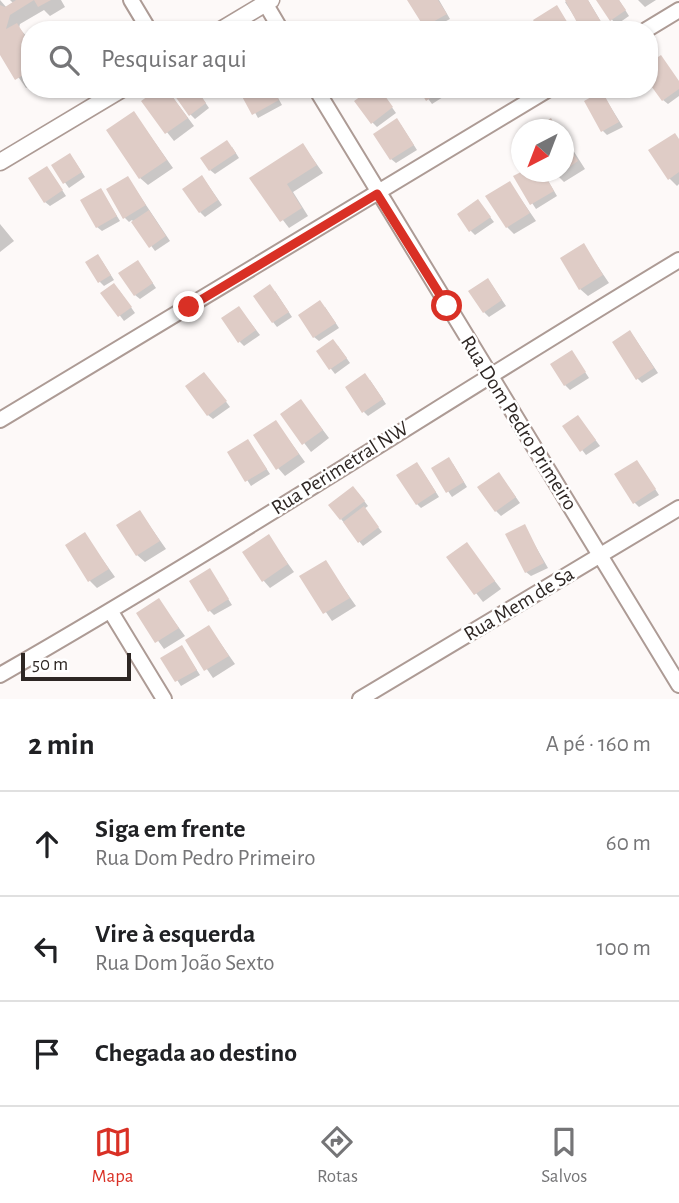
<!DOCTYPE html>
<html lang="pt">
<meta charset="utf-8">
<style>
:root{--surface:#fff;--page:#f6f6f6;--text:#202124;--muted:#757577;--line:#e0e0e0;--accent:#d93025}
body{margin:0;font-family:"Alegreya Sans",sans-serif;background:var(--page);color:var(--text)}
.compass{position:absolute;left:511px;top:119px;width:63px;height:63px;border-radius:50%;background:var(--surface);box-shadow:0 2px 5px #0004;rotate:222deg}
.scale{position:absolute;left:21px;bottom:18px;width:110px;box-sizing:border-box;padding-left:7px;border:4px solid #2e2724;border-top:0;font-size:19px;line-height:24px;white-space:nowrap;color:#2e2724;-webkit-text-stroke:5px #fff;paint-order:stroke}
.stop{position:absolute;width:21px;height:21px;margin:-16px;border:5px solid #d93025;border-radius:50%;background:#fff}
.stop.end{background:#d93025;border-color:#fff;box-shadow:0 2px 7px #0008}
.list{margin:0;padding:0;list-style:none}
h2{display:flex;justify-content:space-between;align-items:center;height:91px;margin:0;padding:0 28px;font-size:30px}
h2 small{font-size:23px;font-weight:400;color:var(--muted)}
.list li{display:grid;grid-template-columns:46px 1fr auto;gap:21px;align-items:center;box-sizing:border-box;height:105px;padding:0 28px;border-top:2px solid var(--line)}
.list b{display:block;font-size:26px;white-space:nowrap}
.list p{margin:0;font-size:23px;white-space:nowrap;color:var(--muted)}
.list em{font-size:23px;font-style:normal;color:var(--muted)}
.icon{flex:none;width:38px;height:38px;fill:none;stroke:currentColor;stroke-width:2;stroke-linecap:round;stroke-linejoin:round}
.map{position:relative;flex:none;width:679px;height:699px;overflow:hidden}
.search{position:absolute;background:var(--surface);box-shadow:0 2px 5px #0004;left:21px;right:21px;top:21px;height:77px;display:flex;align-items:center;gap:18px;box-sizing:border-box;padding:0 24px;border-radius:28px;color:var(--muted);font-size:26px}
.sheet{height:406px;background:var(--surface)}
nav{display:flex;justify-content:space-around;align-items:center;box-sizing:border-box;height:98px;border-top:2px solid var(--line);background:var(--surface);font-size:19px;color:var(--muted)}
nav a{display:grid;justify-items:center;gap:4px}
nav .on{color:var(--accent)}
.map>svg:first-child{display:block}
.shadow{fill:#0003}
.building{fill:#dfccc6}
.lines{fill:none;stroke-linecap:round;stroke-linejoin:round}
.minor-casing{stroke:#ad9b95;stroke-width:18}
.tertiary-casing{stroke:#ad9b95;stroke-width:19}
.minor{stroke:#fff;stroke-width:14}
.tertiary{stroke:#fff;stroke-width:16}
.route{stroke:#d93025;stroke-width:9}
.labels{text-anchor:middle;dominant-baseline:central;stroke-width:5;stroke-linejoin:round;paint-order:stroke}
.street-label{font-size:21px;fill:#2e2724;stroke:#fff}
</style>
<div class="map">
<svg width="679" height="699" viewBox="0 0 679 699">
<rect width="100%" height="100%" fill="#fdf9f8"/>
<path class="shadow" d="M0,0L7,8L14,4L10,0H61L65,7L50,16L44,10L20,24L19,28L30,40V86L26,88L0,51Z
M409,0H439L450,19L429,30Z
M568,0H588L606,30H583L565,2Z
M598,0H619L629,16L616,25Z
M638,0H656L645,7Z
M679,81V96L668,104L663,100Z
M196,89L209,108L195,119L190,114Z
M242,89H273L282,105L258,118Z
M421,89H449L451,92L432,104Z
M381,92L396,113L377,127L372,122Z
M602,93L623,127L607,135L603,131Z
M171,95L194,126L174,141L143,102Z
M134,113L173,168L148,185L140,178Z
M401,125L417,150L396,163L391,159Z
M564,136L585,169L564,182L554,172H564Z
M679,140V184L677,186L669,178Z
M303,145L323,173L293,192L308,216L289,228L251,178Z
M232,147L239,158L215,174L210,170Z
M74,160L85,177L69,188L53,166Z
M524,172H543L557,196L536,209L515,177Z
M51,173L66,196L50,206L45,202Z
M128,178L170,241L155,251L132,220L129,222L125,218Z
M206,182L222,205L205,217L200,212Z
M510,183L536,221L514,234L507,227Z
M101,190L120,221L102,231L97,227Z
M478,201L494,222L475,235L470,230Z
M0,224L14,241L0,252Z
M584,246L609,283L588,296L580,289Z
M102,261L114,280L104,286L100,282Z
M142,267L156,288L140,299L135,295Z
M492,285L506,306L489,317L484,312Z
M119,290L135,313L124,321L103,293Z
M275,291L292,317L277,327L273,322Z
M325,307L339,328L319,341L314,337Z
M243,313L260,335L244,346L240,342Z
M634,337L658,373L642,383L638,379Z
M338,346L350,363L335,374L318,352Z
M572,352L589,378L570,390L565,385Z
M209,379L230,407L213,419L208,415Z
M370,380L386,404L368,416L364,412Z
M301,401L329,438L311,452L282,414Z
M276,422L305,462L285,476L278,468Z
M582,422L600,446L586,455L564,427Z
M248,441L270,474L251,486L229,452Z
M453,464L467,487L452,497L433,469Z
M641,467L659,495L639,507L634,502Z
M421,469L439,497L421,508L417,504Z
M503,479L520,503L501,516L496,511Z
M358,493L368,506L364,509L382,532L363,546L341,519Z
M140,512L166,549L145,562L137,555Z
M524,526L548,568L531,576L526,572Z
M85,535L115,577L97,588L90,581Z
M268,536L294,572L270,588L263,580Z
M466,544L501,589L483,602L448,557Z
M325,562L356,606L332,621L302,577Z
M210,570L232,605L214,615L210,611Z
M159,601L185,636L164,649L138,613Z
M209,627L235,664L213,678L187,640Z
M182,647L200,675L181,686L163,658Z"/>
<path class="building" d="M16,0H51L38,7L34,0L10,15L6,29L17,23L30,44V71L15,80L0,55V5L5,7Z
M407,0H438L447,14L424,27Z
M565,0H588L604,27L581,30Z
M596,0H619L626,10L610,21Z
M557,5L572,30H540L533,20Z
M661,55L679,81V89L662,101L649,83V63Z
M158,89H167L188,118L165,134L141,101Z
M170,89H196L206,103L189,116Z
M238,89H273L279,100L252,115Z
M371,89H380L393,107L371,124L354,101Z
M419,89H444L426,101Z
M602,91L619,122L601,132L584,101Z
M134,111L167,160L139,179L106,130Z
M397,118L414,145L390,160L373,134Z
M551,118L558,130H533Z
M675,133L679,139V172L668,180L648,150Z
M564,138L578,161L564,171Z
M227,140L236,153L209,171L200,158Z
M303,143L317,165L287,184L302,208L280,222L249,178Z
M70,153L82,172L63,184L51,165Z
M47,166L63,190L44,203L28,178Z
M521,172H543L554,191L530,205L513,176Z
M202,175L218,200L199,213L182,189Z
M128,176L146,205L123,219L106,189Z
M510,181L530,213L506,228L485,196Z
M101,188L117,216L96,228L80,200Z
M478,199L491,217L469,232L457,214Z
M149,210L166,236L149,248L131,222Z
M584,243L603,275L579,290L560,258Z
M98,254L111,275L98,283L85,262Z
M138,260L153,283L134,296L118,273Z
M488,278L502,300L483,313L468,291Z
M114,283L132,307L118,317L100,293Z
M270,284L289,312L272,323L253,296Z
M320,300L336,323L313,338L298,315Z
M239,306L256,330L238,343L221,318Z
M630,330L654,368L636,380L612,342Z
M333,339L347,358L329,370L316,351Z
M572,350L586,372L564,386L550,364Z
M204,372L227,401L207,416L185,386Z
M365,373L383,399L362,413L345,387Z
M301,399L323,430L302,445L280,414Z
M578,415L596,440L580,452L562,426Z
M276,420L299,454L276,470L253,435Z
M248,439L267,469L245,482L227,452Z
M449,457L464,482L446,493L431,468Z
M637,460L656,489L633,504L614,474Z
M417,462L436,492L416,505L396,475Z
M499,472L516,497L495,512L477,487Z
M353,486L365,501L340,520L328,505Z
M364,506L379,527L358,543L343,522Z
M140,510L160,541L136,556L116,525Z
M525,524L544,563L525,573L505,534Z
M85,532L109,569L88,582L65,545Z
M269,534L288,564L262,582L242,552Z
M467,542L495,581L474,595L446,557Z
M326,560L350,598L323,614L299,576Z
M210,568L229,599L208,612L189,581Z
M159,598L179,628L155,643L136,613Z
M209,625L229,656L204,671L185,640Z
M182,645L197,670L175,682L160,658Z"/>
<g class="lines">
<defs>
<path id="minor" d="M131,0L149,30
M265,3L281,30
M646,30L679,10
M316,89L679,685
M0,420L549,89
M111,612L164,699
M0,675C230,543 452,397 679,260
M360,699L679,508"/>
<path id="tertiary" d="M221,30L271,0
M0,162L122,89"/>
</defs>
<use href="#minor" class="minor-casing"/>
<use href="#tertiary" class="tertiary-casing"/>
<use href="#minor" class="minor"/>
<use href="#tertiary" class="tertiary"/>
</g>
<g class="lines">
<path class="route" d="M189,307L377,194L447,306"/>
</g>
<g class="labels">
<g class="street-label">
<text transform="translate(519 423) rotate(58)">Rua Dom Pedro Primeiro</text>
<text transform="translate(340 468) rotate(-32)">Rua Perimetral NW</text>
<text transform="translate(519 604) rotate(-31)">Rua Mem de Sa</text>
</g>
</g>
</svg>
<svg class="compass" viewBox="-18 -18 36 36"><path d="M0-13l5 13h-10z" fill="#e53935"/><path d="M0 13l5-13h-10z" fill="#757577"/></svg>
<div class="scale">50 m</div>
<div class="stop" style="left:447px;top:306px"></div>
<div class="stop end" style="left:189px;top:307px"></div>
<div class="search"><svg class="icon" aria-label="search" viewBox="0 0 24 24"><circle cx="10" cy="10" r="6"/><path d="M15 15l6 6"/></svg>Pesquisar aqui</div>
</div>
<section class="sheet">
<h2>2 min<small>A pé · 160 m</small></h2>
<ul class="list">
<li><svg class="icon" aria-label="ahead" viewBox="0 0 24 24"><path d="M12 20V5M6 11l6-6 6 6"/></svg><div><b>Siga em frente</b><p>Rua Dom Pedro Primeiro</p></div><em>60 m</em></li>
<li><svg class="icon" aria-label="left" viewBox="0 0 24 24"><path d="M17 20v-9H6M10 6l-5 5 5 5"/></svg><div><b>Vire à esquerda</b><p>Rua Dom João Sexto</p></div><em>100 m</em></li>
<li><svg class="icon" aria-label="arrive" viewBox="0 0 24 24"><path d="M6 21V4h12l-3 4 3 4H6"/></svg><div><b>Chegada ao destino</b></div></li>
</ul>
</section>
<nav>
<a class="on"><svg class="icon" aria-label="map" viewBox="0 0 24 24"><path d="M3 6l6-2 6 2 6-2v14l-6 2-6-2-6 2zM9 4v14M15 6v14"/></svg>Mapa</a>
<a><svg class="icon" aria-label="directions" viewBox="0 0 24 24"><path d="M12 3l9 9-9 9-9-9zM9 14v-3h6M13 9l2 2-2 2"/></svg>Rotas</a>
<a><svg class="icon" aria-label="saved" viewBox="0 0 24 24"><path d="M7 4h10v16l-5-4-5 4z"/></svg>Salvos</a>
</nav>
